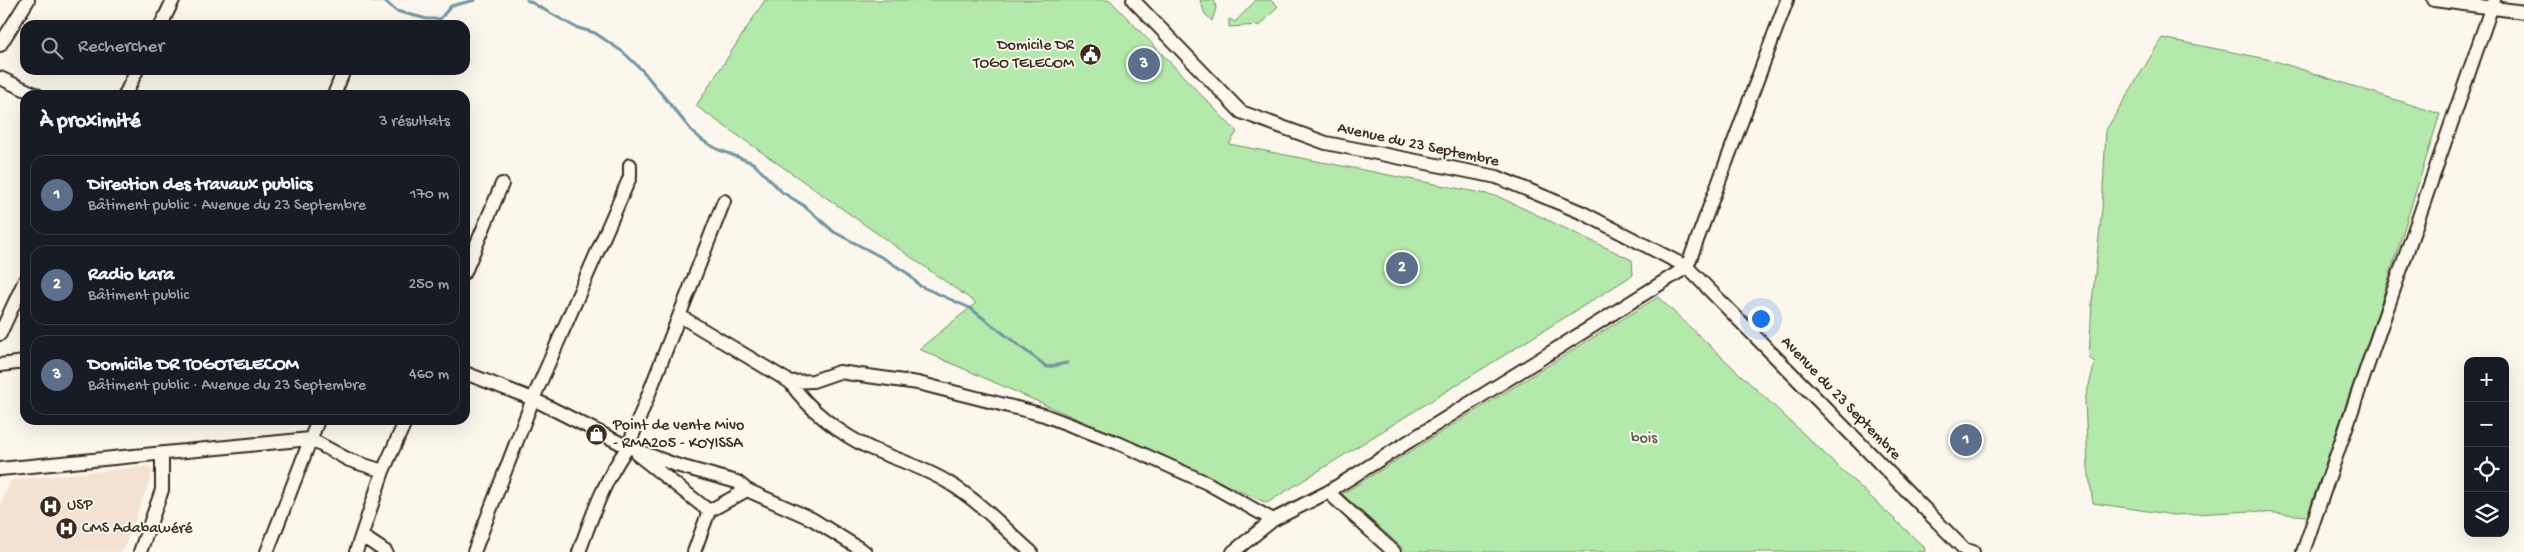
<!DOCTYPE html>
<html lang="fr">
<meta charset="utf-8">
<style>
:root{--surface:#171b24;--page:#20242c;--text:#f1f3f6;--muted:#9ea1a6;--line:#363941;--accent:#2563eb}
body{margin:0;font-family:"Gochi Hand",sans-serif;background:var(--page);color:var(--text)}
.controls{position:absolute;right:15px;bottom:15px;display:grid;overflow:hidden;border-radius:10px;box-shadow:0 5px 20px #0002}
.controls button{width:45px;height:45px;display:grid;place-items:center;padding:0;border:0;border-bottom:1px solid var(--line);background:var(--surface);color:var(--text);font:25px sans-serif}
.you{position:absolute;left:1760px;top:318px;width:18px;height:18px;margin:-12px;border:4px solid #fff;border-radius:50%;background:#1a73e8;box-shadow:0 0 0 8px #1a73e833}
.badge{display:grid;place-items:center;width:32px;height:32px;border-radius:50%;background:var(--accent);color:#fff;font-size:16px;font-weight:700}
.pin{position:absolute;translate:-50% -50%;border:2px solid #fff;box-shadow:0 1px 5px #0006}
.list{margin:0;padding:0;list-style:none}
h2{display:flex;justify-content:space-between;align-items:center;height:65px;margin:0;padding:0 20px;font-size:21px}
h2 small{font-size:16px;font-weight:400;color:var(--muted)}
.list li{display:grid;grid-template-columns:32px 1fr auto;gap:15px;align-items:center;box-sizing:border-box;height:80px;margin:0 10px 10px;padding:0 10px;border:1px solid var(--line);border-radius:15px}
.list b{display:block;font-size:19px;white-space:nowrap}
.list p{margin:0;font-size:16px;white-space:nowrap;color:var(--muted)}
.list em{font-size:16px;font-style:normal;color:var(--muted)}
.icon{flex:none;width:28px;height:28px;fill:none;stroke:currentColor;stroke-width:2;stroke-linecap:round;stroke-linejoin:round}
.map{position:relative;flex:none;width:2524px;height:552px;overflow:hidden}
.search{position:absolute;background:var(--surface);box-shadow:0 5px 20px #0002;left:20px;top:20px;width:450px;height:55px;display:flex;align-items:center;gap:12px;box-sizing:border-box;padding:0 18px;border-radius:15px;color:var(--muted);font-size:19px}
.panel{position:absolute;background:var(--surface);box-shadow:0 5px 20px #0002;left:20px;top:90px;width:450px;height:335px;border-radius:15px}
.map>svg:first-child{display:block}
.built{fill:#f3e2d1}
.green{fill:#b3e9ab;stroke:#778a64}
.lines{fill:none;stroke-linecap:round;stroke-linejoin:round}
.stream{stroke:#7294a1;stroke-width:3}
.minor-casing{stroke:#3b2a1e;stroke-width:16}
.minor{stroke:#fbf7ec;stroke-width:12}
.labels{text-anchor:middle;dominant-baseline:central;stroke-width:4;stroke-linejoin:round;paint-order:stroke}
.poi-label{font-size:16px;fill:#3b2a1e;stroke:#fbf7ec;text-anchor:start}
.street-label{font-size:16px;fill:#3b2a1e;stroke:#fbf7ec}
.park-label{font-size:16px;fill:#595a41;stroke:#fbf7ec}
</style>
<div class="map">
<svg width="2524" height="552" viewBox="0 0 2524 552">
<rect width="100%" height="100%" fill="#fbf7ec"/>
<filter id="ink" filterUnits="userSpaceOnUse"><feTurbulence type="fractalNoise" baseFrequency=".02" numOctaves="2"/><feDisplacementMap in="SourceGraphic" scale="10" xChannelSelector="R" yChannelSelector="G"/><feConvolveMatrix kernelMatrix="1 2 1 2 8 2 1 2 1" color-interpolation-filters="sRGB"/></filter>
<g filter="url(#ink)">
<path class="built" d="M149,466L153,471L123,552H0V506L11,480Z"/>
<path class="green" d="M765,0H1110L1237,132L1229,144L1497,196L1632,260L1633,275L1267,503L919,349L976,303L696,106Z
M1200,0H1214L1216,8L1212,21L1205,14Z
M1256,0H1270L1278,6L1261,25L1229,27V19L1235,22Z
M2162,38L2272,60L2440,114L2378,312L2307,516L2252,511L2174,515L2093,503L2088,468L2085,400L2095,362L2089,358L2092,303L2102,209L2106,130Z
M1658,297L1924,547L1925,552H1407L1342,494Z"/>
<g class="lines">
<path class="stream" d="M372,0L386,2L396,11L427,19H440L451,6L475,0
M527,0L575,27L595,33L623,52L643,71L691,130L702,140L717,149L753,163L782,192L803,205L834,232L885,259L907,273L920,286L970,308L1047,367L1067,363"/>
<defs>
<path id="minor" d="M1133,0L1241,112L1326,143L1497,177L1583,213L1687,267L1964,549L1973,552
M2434,0L2524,12
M161,25L173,0
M0,45L28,0
M0,78L37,95
M125,95L137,70
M334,95L344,70
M465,272L502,184
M680,316L790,382L813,381L839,372L918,383L1044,415L1118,443L1207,483L1273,520
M0,334L25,280
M0,365L25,362
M465,373L533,399L628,447L676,465L737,482L747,490
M790,382C809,410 841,435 872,449C898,460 925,468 949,483C979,501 1005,529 1031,552
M638,455L709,511L747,490L812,519L865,552
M0,469L310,439L349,460L383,471
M1328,492L1394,552
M362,536L386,552
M140,552L162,490V454
M267,552L318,420
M356,552L383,471L406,420
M474,552L533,399L630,177V165
M579,552C592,516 605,478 628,447L724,201
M694,552L709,511
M1233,552L1273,520L1328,492L1687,267L1787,0
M2303,552L2494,0"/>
</defs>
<use href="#minor" class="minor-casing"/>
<use href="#minor" class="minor"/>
</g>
</g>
<defs>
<symbol id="civic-disc" viewBox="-11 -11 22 22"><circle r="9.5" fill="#3b2a1e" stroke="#fbf7ec"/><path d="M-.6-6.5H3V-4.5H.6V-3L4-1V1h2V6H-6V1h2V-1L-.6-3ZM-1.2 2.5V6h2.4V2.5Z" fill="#fff"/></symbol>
<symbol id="shop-disc" viewBox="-11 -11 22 22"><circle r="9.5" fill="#3b2a1e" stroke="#fbf7ec"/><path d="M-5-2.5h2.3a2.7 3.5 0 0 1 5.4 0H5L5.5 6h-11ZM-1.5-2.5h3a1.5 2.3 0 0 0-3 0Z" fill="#fff"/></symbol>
<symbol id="hospital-disc" viewBox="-11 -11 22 22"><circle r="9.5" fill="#3b2a1e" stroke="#fbf7ec"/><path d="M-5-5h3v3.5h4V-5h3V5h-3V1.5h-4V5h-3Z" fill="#fff"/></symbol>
</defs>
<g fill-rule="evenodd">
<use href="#civic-disc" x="1078" y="42" width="25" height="25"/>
<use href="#shop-disc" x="584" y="422" width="25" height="25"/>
<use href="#hospital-disc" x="38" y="494" width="25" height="25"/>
<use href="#hospital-disc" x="54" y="516" width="25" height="25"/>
</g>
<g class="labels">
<g class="poi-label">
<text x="1074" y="46" text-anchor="end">Domicile DR<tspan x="1074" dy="18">TOGO TELECOM</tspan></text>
<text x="613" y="426">Point de vente Mivo<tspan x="613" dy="18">- RMA205 - KOYISSA</tspan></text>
<text x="67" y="506">USP</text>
<text x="82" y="529">CMS Adabawéré</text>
</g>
<g class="street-label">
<text transform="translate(1418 146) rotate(12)">Avenue du 23 Septembre</text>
<text transform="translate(1840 399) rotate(46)">Avenue du 23 Septembre</text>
</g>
<g class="park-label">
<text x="1644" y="439">bois</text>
</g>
</g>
</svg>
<div class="controls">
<button>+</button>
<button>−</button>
<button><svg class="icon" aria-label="locate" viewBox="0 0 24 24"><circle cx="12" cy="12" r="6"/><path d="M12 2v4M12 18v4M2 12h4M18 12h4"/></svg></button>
<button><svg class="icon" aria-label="layers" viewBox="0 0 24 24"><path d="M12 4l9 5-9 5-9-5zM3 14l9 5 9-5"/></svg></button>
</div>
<div class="you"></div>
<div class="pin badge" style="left:1966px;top:440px;background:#5c6f8a">1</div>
<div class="pin badge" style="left:1402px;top:268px;background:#5c6f8a">2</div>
<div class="pin badge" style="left:1144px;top:64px;background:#5c6f8a">3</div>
<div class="search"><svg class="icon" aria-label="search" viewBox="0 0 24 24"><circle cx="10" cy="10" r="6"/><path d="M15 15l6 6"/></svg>Rechercher</div>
<section class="panel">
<h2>À proximité<small>3 résultats</small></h2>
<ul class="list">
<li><span class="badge" style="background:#5c6f8a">1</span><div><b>Direction des travaux publics</b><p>Bâtiment public · Avenue du 23 Septembre</p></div><em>170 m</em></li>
<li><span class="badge" style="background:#5c6f8a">2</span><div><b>Radio kara</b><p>Bâtiment public</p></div><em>250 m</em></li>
<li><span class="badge" style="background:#5c6f8a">3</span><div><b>Domicile DR TOGOTELECOM</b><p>Bâtiment public · Avenue du 23 Septembre</p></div><em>460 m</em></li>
</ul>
</section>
</div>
